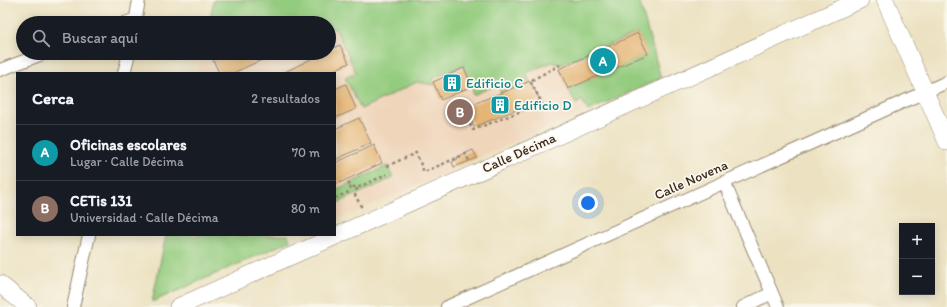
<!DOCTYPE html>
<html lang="es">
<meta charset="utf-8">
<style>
:root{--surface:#171b24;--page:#242831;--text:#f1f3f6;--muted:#9ea1a6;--line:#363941;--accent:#b45309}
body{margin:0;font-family:Itim,sans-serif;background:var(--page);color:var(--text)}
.controls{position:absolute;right:12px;bottom:12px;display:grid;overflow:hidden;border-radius:0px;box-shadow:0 2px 10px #0003}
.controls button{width:36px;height:36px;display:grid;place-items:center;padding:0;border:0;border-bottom:1px solid var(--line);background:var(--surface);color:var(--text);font:20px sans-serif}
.you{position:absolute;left:588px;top:203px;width:14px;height:14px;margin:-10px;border:3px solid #fff;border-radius:50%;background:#1a73e8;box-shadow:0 0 0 6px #1a73e833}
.badge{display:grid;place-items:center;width:26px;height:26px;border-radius:50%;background:var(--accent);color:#fff;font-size:13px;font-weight:700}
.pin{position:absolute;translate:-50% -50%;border:2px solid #fff;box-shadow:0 1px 4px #0006}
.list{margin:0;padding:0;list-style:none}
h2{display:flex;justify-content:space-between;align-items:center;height:52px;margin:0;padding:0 16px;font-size:17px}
h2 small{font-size:13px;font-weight:400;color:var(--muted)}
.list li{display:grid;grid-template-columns:26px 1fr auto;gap:12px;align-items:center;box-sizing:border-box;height:56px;padding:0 16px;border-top:1px solid var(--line)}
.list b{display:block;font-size:15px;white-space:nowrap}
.list p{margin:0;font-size:13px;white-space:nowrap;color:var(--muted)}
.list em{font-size:13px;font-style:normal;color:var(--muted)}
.icon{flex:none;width:22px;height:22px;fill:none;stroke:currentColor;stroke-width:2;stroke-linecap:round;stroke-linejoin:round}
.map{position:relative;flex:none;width:947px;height:307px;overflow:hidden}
.search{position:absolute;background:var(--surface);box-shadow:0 2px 10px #0003;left:16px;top:16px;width:320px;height:44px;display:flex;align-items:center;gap:10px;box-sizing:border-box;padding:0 14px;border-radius:22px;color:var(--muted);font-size:15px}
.panel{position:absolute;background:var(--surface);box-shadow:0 2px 10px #0003;left:16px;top:72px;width:320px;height:164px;border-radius:0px}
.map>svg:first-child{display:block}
.built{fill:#efd6bb}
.green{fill:#94cc7f;stroke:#687b4e}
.building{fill:#e4b576}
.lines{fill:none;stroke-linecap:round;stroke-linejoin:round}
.street-casing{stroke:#948670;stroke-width:14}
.secondary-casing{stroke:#948670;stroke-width:18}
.path{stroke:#948670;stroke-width:2.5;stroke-dasharray:3 3;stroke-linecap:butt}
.street{stroke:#fff;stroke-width:12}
.secondary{stroke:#fff;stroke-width:17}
.labels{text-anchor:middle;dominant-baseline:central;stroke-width:3.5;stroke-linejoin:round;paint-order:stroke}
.culture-label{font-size:14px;fill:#0d838f;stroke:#fbf7ec;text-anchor:start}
.street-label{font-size:14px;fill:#3b2a1e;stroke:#fbf7ec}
</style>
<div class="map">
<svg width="947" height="307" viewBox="0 0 947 307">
<rect width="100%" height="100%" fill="#fbf7ec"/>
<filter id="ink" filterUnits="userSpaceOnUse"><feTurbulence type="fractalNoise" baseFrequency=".025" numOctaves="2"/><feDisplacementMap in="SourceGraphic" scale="8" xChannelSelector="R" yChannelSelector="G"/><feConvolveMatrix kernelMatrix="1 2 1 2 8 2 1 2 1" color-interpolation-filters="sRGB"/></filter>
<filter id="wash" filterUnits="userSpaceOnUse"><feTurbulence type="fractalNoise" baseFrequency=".012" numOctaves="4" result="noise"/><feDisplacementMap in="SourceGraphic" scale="16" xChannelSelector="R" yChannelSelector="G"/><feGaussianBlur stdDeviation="0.9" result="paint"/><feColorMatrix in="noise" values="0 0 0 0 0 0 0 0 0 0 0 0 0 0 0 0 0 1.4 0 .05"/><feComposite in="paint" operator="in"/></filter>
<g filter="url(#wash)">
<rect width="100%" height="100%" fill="#ece2c2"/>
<path class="built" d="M213,0H639L661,78L335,221V73H198L202,53H329V23H209Z"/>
<path class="green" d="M214,0H639L661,78L588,111L582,100L576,104L568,89L647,54L638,33L560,65L552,62L526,73L530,81L501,93L498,84L473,95L472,86L463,65L432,79L434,85L417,82L361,109L345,78L356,73L335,28L329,31V23H209Z
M387,166L393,178L335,204V190Z
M166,235H288L290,241L152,302Z"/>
<g id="blocks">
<path class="building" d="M638,33L648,54L568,89L559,69Z
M340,45L349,63L327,73H283L323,53H329V50Z
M210,53H277L233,73H219Z
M464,68L472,86L441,100L433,82Z
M530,81L540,100L474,127L466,107Z
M346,84L356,109L335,118V89Z
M359,118L371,143L335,160V129Z
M374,145L382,163L335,185V163Z
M473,150L477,158L454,167L452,162L458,159L457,157Z"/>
</g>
</g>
<g filter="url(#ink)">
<use href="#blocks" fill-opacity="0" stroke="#948670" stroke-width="1"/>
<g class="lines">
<defs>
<path id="street" d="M125,23L136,19
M135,23L139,0
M0,70L45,53
M124,73L129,53
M724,182L778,307
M73,307L89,235
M447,307L947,82
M743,307L772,293"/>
<path id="secondary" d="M885,0L947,142
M0,284L28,307
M178,307L860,0"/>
</defs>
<use href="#street" class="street-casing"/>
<use href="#secondary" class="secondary-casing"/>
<path class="path" d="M463,102L462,110L473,130L542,103L530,81L560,65
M387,166L416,153L424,172L466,154L469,161
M348,183L351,186L357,188L387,174
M357,188L355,195L362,208
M335,198L349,192L351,186"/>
<use href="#street" class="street"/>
<use href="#secondary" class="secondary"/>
</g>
</g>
<defs>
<symbol id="building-square" viewBox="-11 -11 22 22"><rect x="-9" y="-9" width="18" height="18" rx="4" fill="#0f9aa8" stroke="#fbf7ec"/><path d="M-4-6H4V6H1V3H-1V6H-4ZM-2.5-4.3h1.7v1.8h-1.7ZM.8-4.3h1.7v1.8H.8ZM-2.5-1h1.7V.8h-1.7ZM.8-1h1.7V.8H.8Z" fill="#fff"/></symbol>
</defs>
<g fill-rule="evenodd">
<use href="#building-square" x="441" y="72" width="22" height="22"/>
<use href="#building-square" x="489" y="94" width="22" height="22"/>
</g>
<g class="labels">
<g class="culture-label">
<text x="466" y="83">Edificio C</text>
<text x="514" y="105">Edificio D</text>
</g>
<g class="street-label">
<text transform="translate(519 153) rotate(-24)">Calle Décima</text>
<text transform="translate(691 180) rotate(-24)">Calle Novena</text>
</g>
</g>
</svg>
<div class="controls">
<button>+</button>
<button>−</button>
</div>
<div class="you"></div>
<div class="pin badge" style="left:603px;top:61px;background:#0f9aa8">A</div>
<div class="pin badge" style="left:460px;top:112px;background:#8d6e63">B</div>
<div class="search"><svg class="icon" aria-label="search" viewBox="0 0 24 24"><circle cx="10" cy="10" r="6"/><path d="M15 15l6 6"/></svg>Buscar aquí</div>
<section class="panel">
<h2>Cerca<small>2 resultados</small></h2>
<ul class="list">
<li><span class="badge" style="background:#0f9aa8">A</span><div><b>Oficinas escolares</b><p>Lugar · Calle Décima</p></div><em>70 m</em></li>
<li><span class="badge" style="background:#8d6e63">B</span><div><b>CETis 131</b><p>Universidad · Calle Décima</p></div><em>80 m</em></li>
</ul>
</section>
</div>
